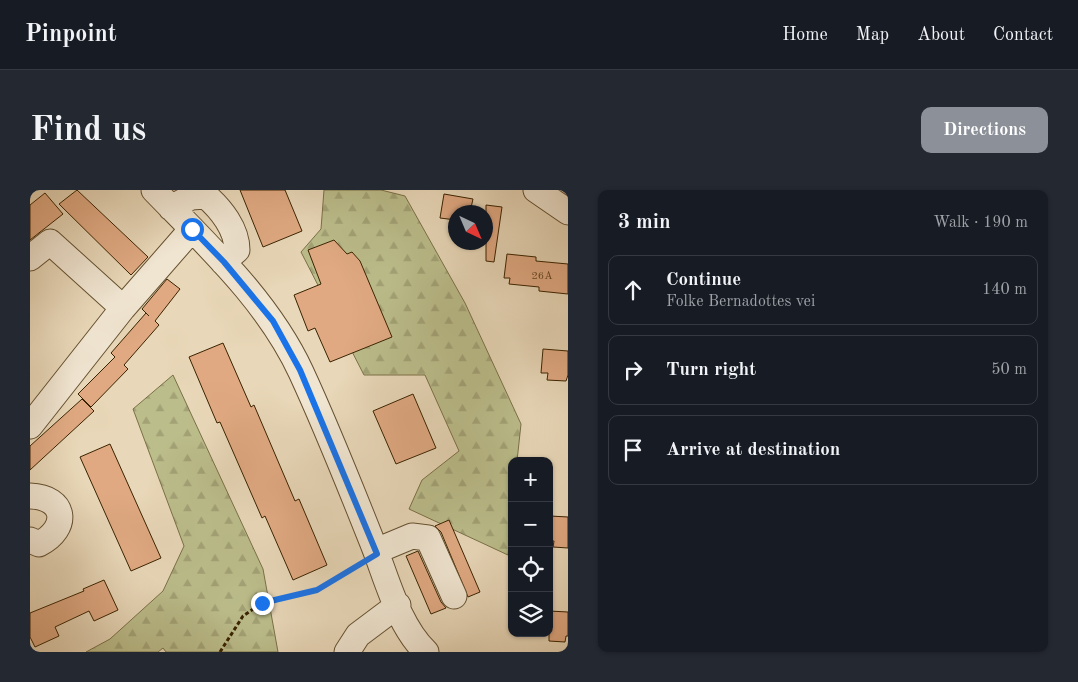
<!DOCTYPE html>
<meta charset="utf-8">
<style>
:root{--surface:#171b24;--page:#242831;--text:#f1f3f6;--muted:#9ea1a6;--line:#363941;--accent:#8c9099}
body{margin:0;font-family:"Old Standard TT",serif;background:var(--page);color:var(--text)}
.controls{position:absolute;right:15px;bottom:15px;display:grid;overflow:hidden;border-radius:10px;box-shadow:0 1px 4px #0004}
.controls button{width:45px;height:45px;display:grid;place-items:center;padding:0;border:0;border-bottom:1px solid var(--line);background:var(--surface);color:var(--text);font:25px sans-serif}
.compass{position:absolute;left:418px;top:15px;width:45px;height:45px;border-radius:50%;background:var(--surface);box-shadow:0 1px 4px #0004;rotate:136deg}
.stop{position:absolute;width:15px;height:15px;margin:-11px;border:4px solid #1a73e8;border-radius:50%;background:#fff}
.stop.end{background:#1a73e8;border-color:#fff;box-shadow:0 1px 5px #0008}
.list{margin:0;padding:0;list-style:none}
h2{display:flex;justify-content:space-between;align-items:center;height:65px;margin:0;padding:0 20px;font-size:21px}
h2 small{font-size:16px;font-weight:400;color:var(--muted)}
.list li{display:grid;grid-template-columns:32px 1fr auto;gap:15px;align-items:center;box-sizing:border-box;height:70px;margin:0 10px 10px;padding:0 10px;border:1px solid var(--line);border-radius:10px}
.list b{display:block;font-size:19px;white-space:nowrap}
.list p{margin:0;font-size:16px;white-space:nowrap;color:var(--muted)}
.list em{font-size:16px;font-style:normal;color:var(--muted)}
.icon{flex:none;width:28px;height:28px;fill:none;stroke:currentColor;stroke-width:2;stroke-linecap:round;stroke-linejoin:round}
.map{position:relative;flex:none;width:538px;height:462px;overflow:hidden;border-radius:10px}
header{display:flex;align-items:center;gap:30px;box-sizing:border-box;height:70px;padding:0 25px;background:var(--surface);border-bottom:1px solid var(--line)}
header strong{font-size:24px}
nav{display:flex;gap:28px;margin-inline-start:auto;font-size:18px}
.intro{display:flex;align-items:center;justify-content:space-between;box-sizing:border-box;height:120px;padding:0 30px}
h1{margin:0;font-size:35px}
.button{padding:12px 22px;border-radius:10px;background:var(--accent);color:#fff;font-size:18px;font-weight:700}
main{display:flex;gap:30px;padding:0 30px}
aside{flex:1;background:var(--surface);border-radius:10px;box-shadow:0 1px 4px #0004}
.map>svg:first-child{display:block}
.forest{fill:url(#forest-firs);stroke:#7a7046}
.building{fill:#e0a982;stroke:#392301}
.lines{fill:none;stroke-linecap:round;stroke-linejoin:round}
.minor-casing{stroke:#65502f;stroke-width:27}
.path{stroke:#392301;stroke-width:3;stroke-dasharray:4 2.5;stroke-linecap:butt}
.minor{stroke:#f0e5d1;stroke-width:25}
.route{stroke:#1a73e8;stroke-width:6}
.labels{text-anchor:middle;dominant-baseline:central;stroke-width:4;stroke-linejoin:round;paint-order:stroke}
.number-label{font-size:11px;fill:#634421}
</style>
<header>
<strong>Pinpoint</strong>
<nav><a>Home</a><a>Map</a><a>About</a><a>Contact</a></nav>
</header>
<div class="intro"><h1>Find us</h1><a class="button">Directions</a></div>
<main>
<div class="map">
<svg width="538" height="462" viewBox="0 0 538 462">
<defs>
<pattern id="forest-firs" width="22" height="20" patternUnits="userSpaceOnUse" patternTransform="scale(1.25)"><rect width="22" height="20" fill="#bbbd8b"/><path d="M5 1l3.5 6h-7zM16 11l3.5 6h-7z" fill="#a2a276"/></pattern>
</defs>
<rect width="100%" height="100%" fill="#e8d7b8"/>
<filter id="stains"><feTurbulence type="fractalNoise" baseFrequency=".004" numOctaves="4"/><feColorMatrix values="0 0 0 0 .2 0 0 0 0 .09 0 0 0 0 .02 0 0 0 .5 -.17"/></filter>
<radialGradient id="worn" r=".72"><stop offset=".6" stop-color="#630" stop-opacity="0"/><stop offset="1" stop-color="#630" stop-opacity=".3"/></radialGradient>
<path class="forest" d="M294,0H351L375,6L435,113L491,234L487,271H482V326L478,365L379,319L392,290L429,261L395,185H334L271,62L291,39Z
M143,185L233,379L248,462H136L133,458L128,462H56L80,449L133,401L154,356L103,219Z"/>
<path class="building" d="M47,0L118,67L101,85L29,14Z
M210,0H255L272,41L233,57Z
M15,3L33,24L0,50V15Z
M414,4L443,9L440,22H426V30L410,28Z
M456,15L472,17L464,72L456,71Z
M304,50L317,64L322,62L330,71L362,147L300,172L285,138L278,141L264,105L291,94L278,60Z
M477,64L506,67V71L538,74V104L509,101V97L479,94L480,88H474Z
M137,89L150,99L125,131L129,135L94,175L98,179L61,217L48,204L85,167L81,163L116,123L119,126L112,119Z
M193,153L221,217L224,215L265,311L269,309L297,375L263,390L235,326L232,328L190,232L187,233L159,167Z
M513,159L538,161V185L536,191L517,190L518,183H511Z
M383,204L406,258L366,274L343,221Z
M52,209L64,221L0,280V256Z
M80,254L131,368L101,381L50,267Z
M520,326L538,327V358L523,357L524,351H519Z
M419,330L450,402L438,407L411,342L405,336Z
M388,361L411,412L416,418L401,424L376,366Z
M74,390L88,420L64,431L59,421L25,437L29,446L5,457L0,447V423L54,401L53,399Z
M519,421L538,422V446H536L535,452L519,451Z"/>
<g class="lines">
<defs>
<path id="minor" d="M124,0C178,56 238,111 271,182C297,238 320,296 343,354C357,389 368,435 396,462
M506,0L538,22
M141,18L161,7L176,6C191,19 207,39 207,60L193,72
M0,68L20,52L93,118
M0,236L93,118L162,39
M0,306C36,307 40,338 9,354L0,350
M346,361L382,346L398,348L424,406
M317,462L328,445L368,415"/>
</defs>
<use href="#minor" class="minor-casing"/>
<path class="path" d="M190,462L213,426L232,413L287,400L330,375"/>
<use href="#minor" class="minor"/>
</g>
<g class="lines">
<path class="route" d="M162,39L194,72L243,131L270,180L347,364L287,400L232,413"/>
</g>
<g class="labels">
<g class="number-label">
<text x="512" y="86">26A</text>
</g>
</g>
<rect width="100%" height="100%" filter="url(#stains)"/>
<rect width="100%" height="100%" fill="url(#worn)"/>
</svg>
<div class="controls">
<button>+</button>
<button>−</button>
<button><svg class="icon" aria-label="locate" viewBox="0 0 24 24"><circle cx="12" cy="12" r="6"/><path d="M12 2v4M12 18v4M2 12h4M18 12h4"/></svg></button>
<button><svg class="icon" aria-label="layers" viewBox="0 0 24 24"><path d="M12 4l9 5-9 5-9-5zM3 14l9 5 9-5"/></svg></button>
</div>
<svg class="compass" viewBox="-18 -18 36 36"><path d="M0-13l5 13h-10z" fill="#e53935"/><path d="M0 13l5-13h-10z" fill="#9ea1a6"/></svg>
<div class="stop" style="left:162px;top:39px"></div>
<div class="stop end" style="left:232px;top:413px"></div>
</div>
<aside>
<h2>3 min<small>Walk · 190 m</small></h2>
<ul class="list">
<li><svg class="icon" aria-label="ahead" viewBox="0 0 24 24"><path d="M12 20V5M6 11l6-6 6 6"/></svg><div><b>Continue</b><p>Folke Bernadottes vei</p></div><em>140 m</em></li>
<li><svg class="icon" aria-label="right" viewBox="0 0 24 24"><path d="M7 20v-9h11M14 6l5 5-5 5"/></svg><div><b>Turn right</b></div><em>50 m</em></li>
<li><svg class="icon" aria-label="arrive" viewBox="0 0 24 24"><path d="M6 21V4h12l-3 4 3 4H6"/></svg><div><b>Arrive at destination</b></div></li>
</ul>
</aside>
</main>
